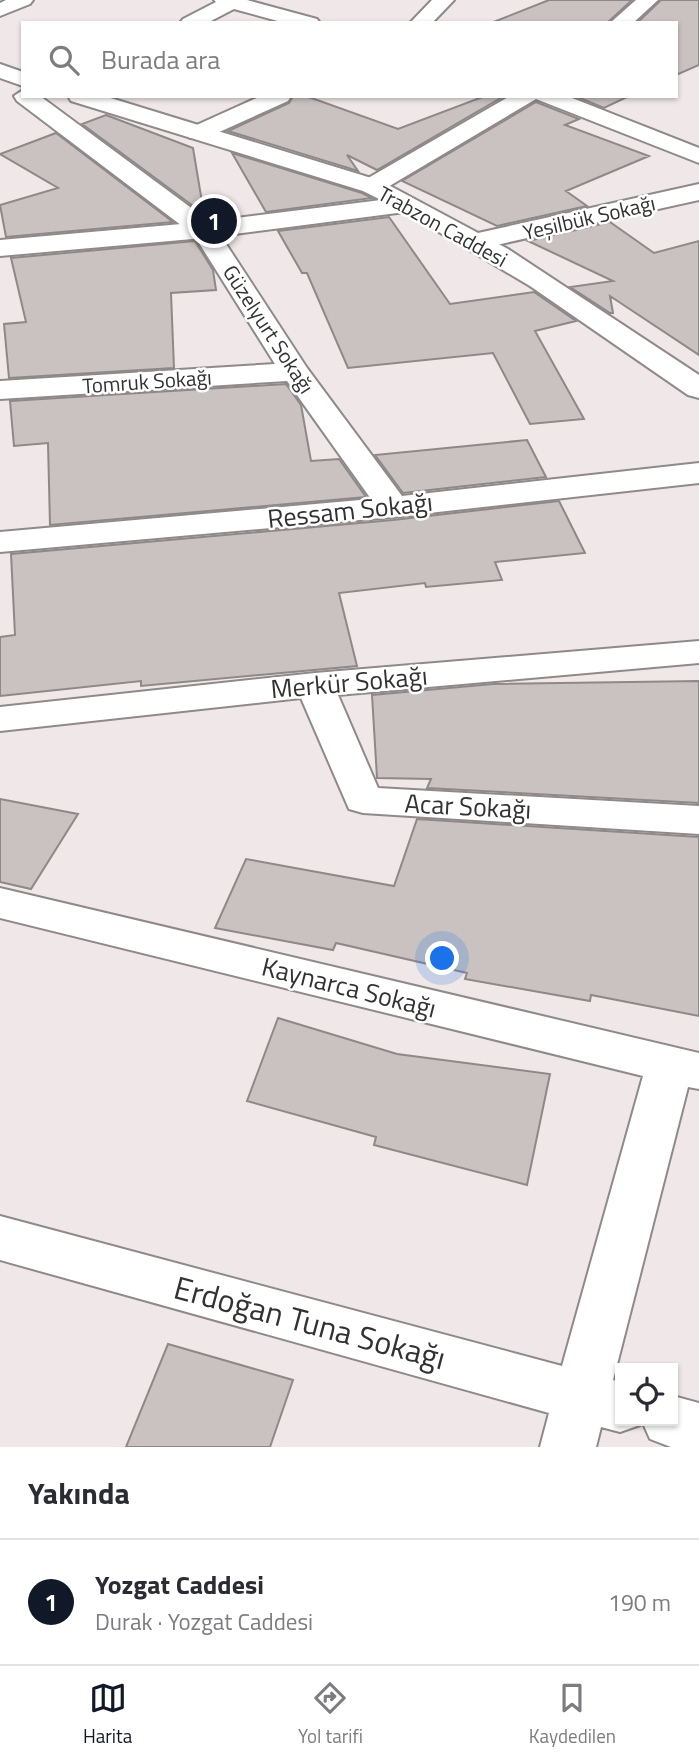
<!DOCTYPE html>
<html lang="tr">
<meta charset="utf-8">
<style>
:root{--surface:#fff;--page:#f7f7f7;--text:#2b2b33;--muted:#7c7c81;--line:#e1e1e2;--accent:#111827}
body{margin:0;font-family:"Titillium Web",sans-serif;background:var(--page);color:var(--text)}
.controls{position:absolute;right:21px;bottom:21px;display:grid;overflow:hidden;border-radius:0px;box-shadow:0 2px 5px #0004}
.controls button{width:63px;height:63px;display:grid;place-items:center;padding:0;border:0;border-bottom:2px solid var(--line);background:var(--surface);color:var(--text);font:35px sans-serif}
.you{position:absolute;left:443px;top:959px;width:24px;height:24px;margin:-18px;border:5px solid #fff;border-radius:50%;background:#1a73e8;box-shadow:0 0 0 10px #1a73e833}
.badge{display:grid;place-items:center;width:46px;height:46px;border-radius:50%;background:var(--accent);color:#fff;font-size:23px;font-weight:700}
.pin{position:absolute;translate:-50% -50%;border:4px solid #fff;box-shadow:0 2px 7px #0006}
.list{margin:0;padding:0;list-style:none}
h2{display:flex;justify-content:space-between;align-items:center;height:91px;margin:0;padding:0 28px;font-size:30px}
h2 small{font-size:23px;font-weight:400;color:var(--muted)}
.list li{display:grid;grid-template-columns:46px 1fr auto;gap:21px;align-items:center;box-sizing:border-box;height:126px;padding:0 28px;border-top:2px solid var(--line)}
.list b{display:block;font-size:26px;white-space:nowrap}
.list p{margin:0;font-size:23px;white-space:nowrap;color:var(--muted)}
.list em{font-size:23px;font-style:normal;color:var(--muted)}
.icon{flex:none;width:38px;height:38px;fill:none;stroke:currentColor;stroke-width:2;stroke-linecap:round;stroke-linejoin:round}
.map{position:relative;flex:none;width:699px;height:1447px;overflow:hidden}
.search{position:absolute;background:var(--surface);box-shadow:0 2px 5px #0004;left:21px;right:21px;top:21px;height:77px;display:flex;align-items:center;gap:18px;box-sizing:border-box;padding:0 24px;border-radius:0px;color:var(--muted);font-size:26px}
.sheet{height:217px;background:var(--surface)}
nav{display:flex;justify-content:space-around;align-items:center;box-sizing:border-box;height:98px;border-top:2px solid var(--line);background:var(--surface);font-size:19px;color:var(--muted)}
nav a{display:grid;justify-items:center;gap:4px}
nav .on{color:var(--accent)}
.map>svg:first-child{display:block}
.building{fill:#c9c2c1;stroke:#8f8888;stroke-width:2}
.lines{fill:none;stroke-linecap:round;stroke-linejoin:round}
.street-casing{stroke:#908989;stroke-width:4}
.secondary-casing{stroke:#908989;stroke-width:4}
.street{fill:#fff;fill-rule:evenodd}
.secondary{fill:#fff;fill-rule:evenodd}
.labels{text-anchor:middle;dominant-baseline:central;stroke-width:5;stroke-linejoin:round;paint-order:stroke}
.far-street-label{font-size:21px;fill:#343131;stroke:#fff}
.street-label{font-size:26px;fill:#343131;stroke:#fff}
.near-street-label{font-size:32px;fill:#343131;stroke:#fff}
</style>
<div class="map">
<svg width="699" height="1447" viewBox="0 0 699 1447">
<rect width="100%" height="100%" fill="#f0e8e8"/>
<path class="building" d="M549,0H632L607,23H491Z
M661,0H699V65L676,75V23H637Z
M293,96H306L398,129L485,96H504L377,170L347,155L358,171L228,131L289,103Z
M575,96H629L604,108Z
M536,102L579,119L565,125L649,156L566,191L587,206L497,226L402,181Z
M106,115L193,148L204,214L82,124Z
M56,133L173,222L6,237L0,205L58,188L0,154Z
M232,153L362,193L372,198L266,212Z
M389,217L450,304L534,292L576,321L535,331L584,419L530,424L493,353L348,368L307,273H302L278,231Z
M610,222L654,253L699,241V355L610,296L613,313H610L570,287L613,281L528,241Z
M195,241L213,270L216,290L171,293L174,368L9,378L4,324L26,322L11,258Z
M286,384L301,405L311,461L339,459L366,497L50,525L48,443L14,446L10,401Z
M527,440L546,477L403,493L375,455Z
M559,501L585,553L495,562L502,580L426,587L425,583L339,593L357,666L141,686V681L0,696V637L15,635L11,554L393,520Z
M699,681V803L427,788L431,779L377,778L372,695L493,684Z
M0,799L78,814L31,889L0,882Z
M417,819L699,837V1016L591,995L590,1001L465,979L467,973L336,943L333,950L215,928L246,859L394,886Z
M278,1018L397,1054L550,1074L527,1185L374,1145L376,1137L247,1101Z
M168,1344L293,1380L270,1447H126Z"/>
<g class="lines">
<defs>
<path id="street" d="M6,0H33L30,4L0,16V3Z
M214,0H247L317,19L320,23H285L234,9L207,23H180L183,19L216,2Z
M432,0H454L432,23H410Z
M636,0H658L633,23H610Z
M23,90V96H40L213,224L307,368L402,496L699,463V483L393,517L0,552V532L371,499L287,381L0,399V381L275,364L194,235L17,101L14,96Z
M261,96H291L288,101L206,138H190L186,133L190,128Z
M510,96H567L699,148V163L536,99L381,191L372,193L363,191L360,186L363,181Z
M699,184V200L478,249L469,247L465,241L469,235L478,233Z
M699,641V663L338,695L378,788L699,806V834L363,813L349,809L301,698L0,731V707L315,673Z
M0,888L699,1053V1089L688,1087L613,1380L620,1382V1421H642L640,1425L620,1432L601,1427L596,1447H540L549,1413L0,1260V1216L562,1366L643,1076L0,918Z
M673,1396L699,1403V1447H671L650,1439L642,1421H673Z"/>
<path id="secondary" d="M0,64L23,72V86L0,78Z
M68,96H104L381,181L508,249L699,375V398L688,395L530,286L405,212L204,238L0,256V240L204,222L381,200L363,191L71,101Z"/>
</defs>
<use href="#street" class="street-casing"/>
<use href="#secondary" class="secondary-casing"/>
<use href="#street" class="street"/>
<use href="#secondary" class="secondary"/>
</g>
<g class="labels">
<g class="far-street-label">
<text transform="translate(589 217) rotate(-13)">Yeşilbük Sokağı</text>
<text transform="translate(443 226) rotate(29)">Trabzon Caddesi</text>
<text transform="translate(269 329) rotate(57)">Güzelyurt Sokağı</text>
<text transform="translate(147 381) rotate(-4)">Tomruk Sokağı</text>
</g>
<g class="street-label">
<text transform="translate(350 510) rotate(-6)">Ressam Sokağı</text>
<text transform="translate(349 682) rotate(-5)">Merkür Sokağı</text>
<text transform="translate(468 806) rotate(3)">Acar Sokağı</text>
<text transform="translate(349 987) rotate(14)">Kaynarca Sokağı</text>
</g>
<g class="near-street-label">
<text transform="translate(310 1322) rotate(15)">Erdoğan Tuna Sokağı</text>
</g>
</g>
</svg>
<div class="controls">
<button><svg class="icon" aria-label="locate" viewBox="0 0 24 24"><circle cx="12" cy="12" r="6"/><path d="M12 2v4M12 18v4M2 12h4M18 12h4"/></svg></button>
</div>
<div class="you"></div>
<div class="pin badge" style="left:214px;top:221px">1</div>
<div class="search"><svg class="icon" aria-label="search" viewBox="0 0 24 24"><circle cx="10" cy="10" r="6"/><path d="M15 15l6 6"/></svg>Burada ara</div>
</div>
<section class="sheet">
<h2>Yakında<small></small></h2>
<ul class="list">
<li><span class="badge">1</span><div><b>Yozgat Caddesi</b><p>Durak · Yozgat Caddesi</p></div><em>190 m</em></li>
</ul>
</section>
<nav>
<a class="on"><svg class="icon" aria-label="map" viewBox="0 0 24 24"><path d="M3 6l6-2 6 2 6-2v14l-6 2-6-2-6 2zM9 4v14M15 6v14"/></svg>Harita</a>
<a><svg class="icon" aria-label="directions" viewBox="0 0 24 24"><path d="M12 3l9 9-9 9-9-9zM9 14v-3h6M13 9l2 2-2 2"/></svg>Yol tarifi</a>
<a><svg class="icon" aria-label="saved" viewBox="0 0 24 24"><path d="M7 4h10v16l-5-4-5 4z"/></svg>Kaydedilen</a>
</nav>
